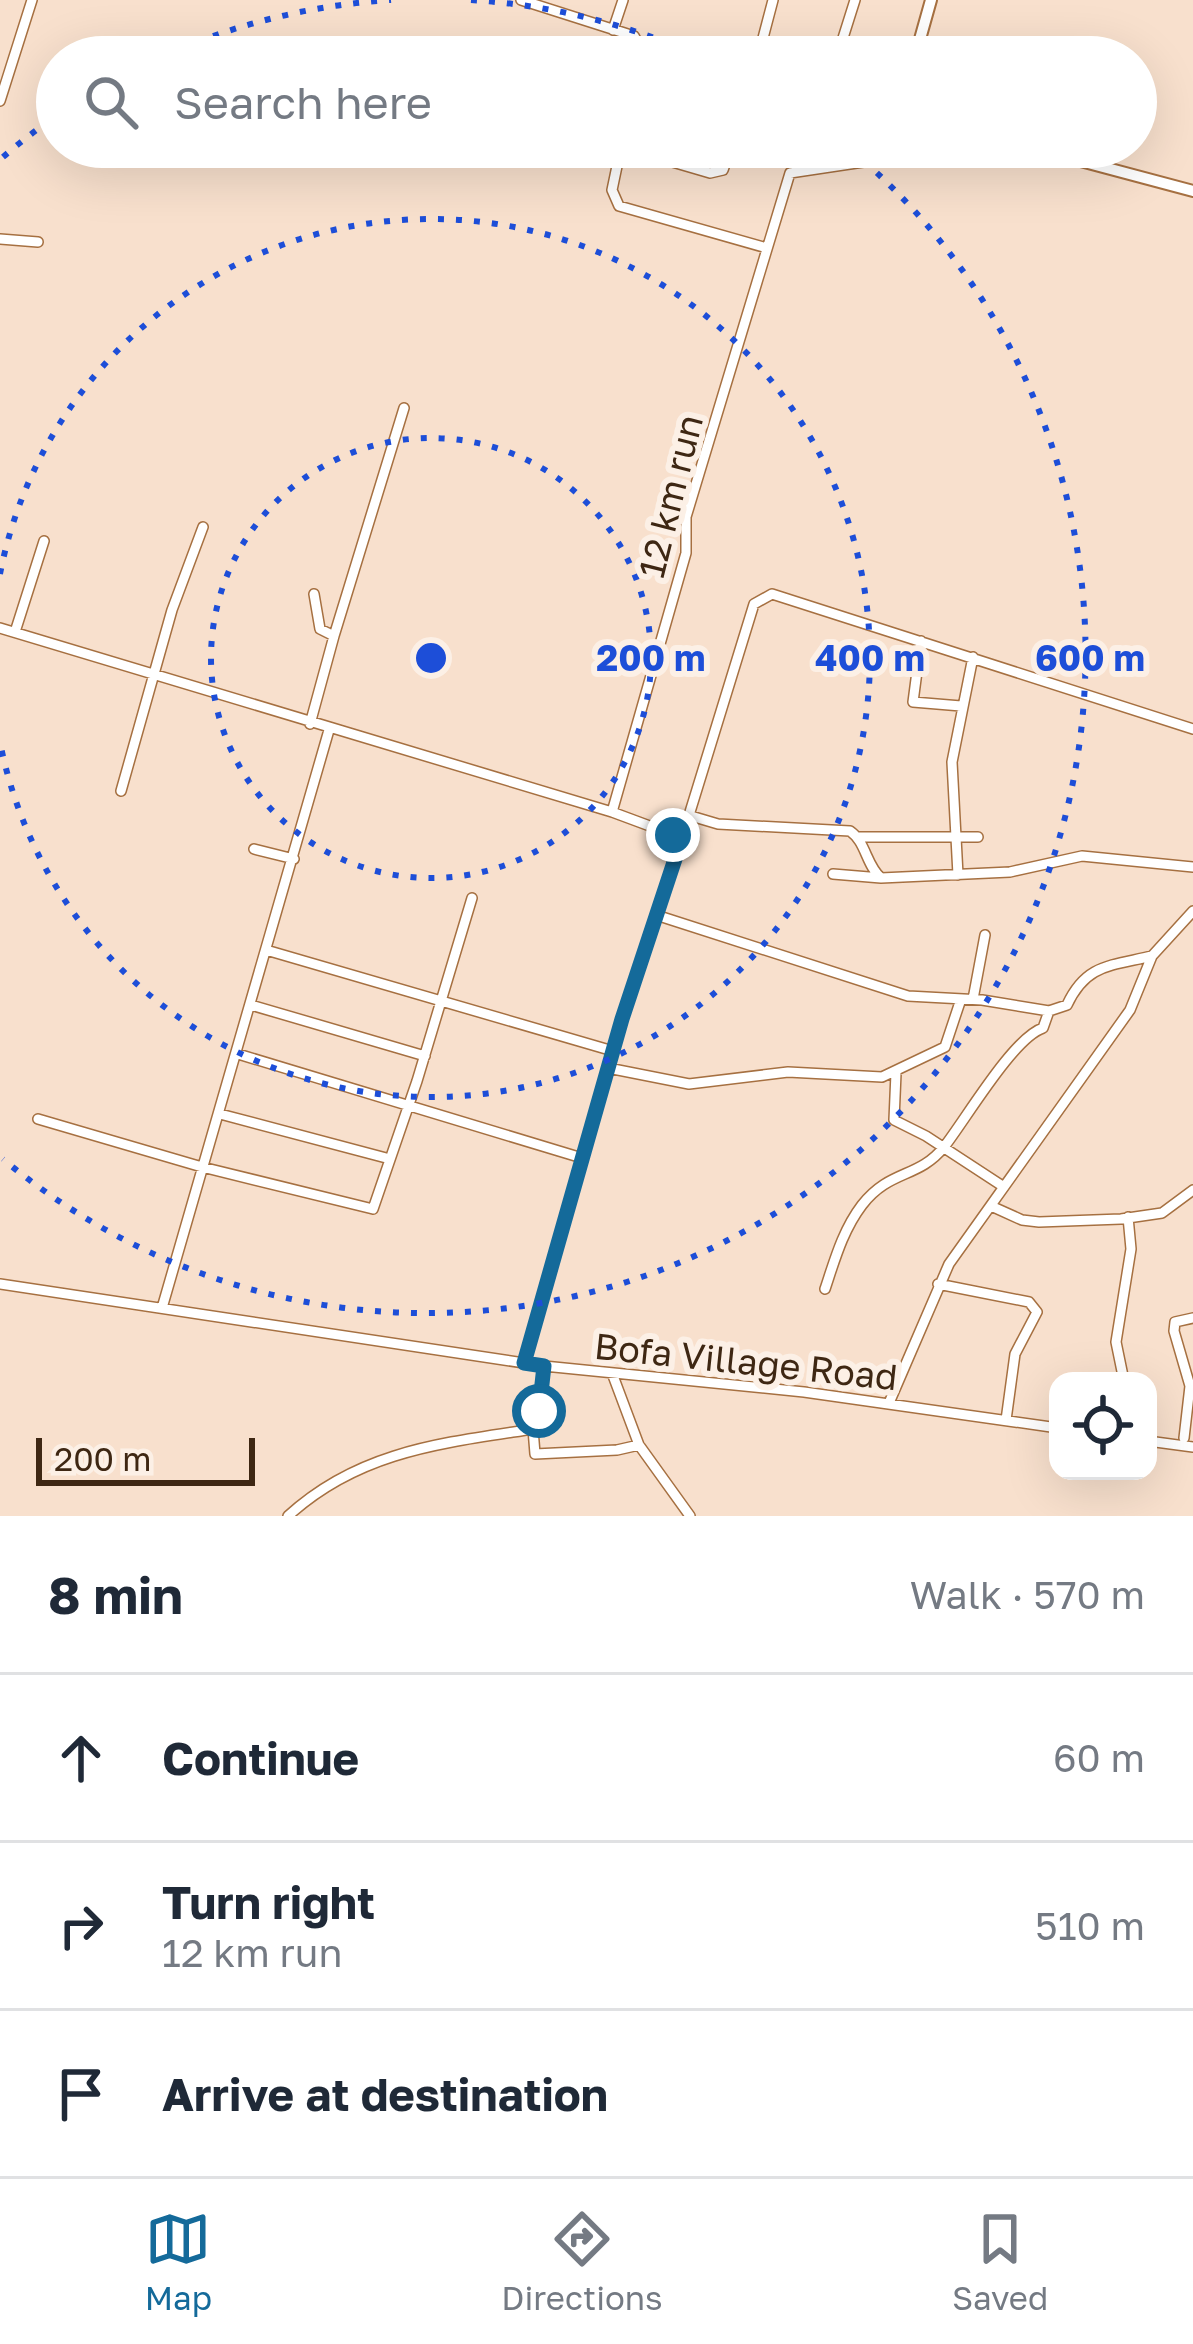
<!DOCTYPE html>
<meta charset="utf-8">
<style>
:root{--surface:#fff;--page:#f6f6f7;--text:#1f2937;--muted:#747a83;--line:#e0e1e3;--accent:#146a9a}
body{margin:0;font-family:"Golos Text",sans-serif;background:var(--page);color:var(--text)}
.controls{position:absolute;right:36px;bottom:36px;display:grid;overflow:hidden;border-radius:24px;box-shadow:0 12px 48px #0002}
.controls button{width:108px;height:108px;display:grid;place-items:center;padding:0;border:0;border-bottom:3px solid var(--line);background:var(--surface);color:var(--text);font:60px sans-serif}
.scale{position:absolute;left:36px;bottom:30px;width:219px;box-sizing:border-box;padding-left:12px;border:6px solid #3e2713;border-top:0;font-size:33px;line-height:42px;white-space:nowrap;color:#3e2713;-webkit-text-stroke:9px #fcf0e6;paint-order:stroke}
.stop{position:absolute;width:36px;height:36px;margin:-27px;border:9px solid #146a9a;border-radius:50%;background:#fff}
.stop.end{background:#146a9a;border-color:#fff;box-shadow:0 3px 12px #0008}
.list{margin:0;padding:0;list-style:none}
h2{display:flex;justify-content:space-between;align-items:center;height:156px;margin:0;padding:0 48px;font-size:51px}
h2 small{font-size:39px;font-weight:400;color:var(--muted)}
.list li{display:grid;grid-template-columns:78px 1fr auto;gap:36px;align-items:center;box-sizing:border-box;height:168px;padding:0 48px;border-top:3px solid var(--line)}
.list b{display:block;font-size:45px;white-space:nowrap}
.list p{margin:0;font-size:39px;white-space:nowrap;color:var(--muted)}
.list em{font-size:39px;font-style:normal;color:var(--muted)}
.icon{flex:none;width:66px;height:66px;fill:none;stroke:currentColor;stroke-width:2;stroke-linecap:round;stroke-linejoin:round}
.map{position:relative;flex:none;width:1193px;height:1516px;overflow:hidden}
.search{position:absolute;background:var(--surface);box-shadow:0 12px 48px #0002;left:36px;right:36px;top:36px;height:132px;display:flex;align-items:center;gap:30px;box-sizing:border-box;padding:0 42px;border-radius:66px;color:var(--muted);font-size:45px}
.sheet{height:660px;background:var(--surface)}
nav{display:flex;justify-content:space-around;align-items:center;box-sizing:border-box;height:168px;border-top:3px solid var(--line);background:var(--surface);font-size:33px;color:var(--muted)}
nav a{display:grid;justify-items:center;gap:6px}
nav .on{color:var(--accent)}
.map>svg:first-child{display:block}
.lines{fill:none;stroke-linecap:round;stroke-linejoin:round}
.minor-casing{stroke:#a67041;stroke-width:12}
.tertiary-casing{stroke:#a67041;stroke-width:14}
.minor{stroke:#fff;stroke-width:9}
.tertiary{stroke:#fff;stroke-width:10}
.route{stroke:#146a9a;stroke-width:15}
.ring{fill:none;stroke:#1d4ed8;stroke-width:6;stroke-dasharray:6 12}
.labels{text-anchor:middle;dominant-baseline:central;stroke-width:12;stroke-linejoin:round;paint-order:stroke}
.street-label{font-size:36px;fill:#3e2713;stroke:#fcf0e6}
.centre{fill:#1d4ed8;stroke:#fcf0e6;stroke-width:6}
.ring-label{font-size:36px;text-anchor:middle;font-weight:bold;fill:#1d4ed8;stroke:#fcf0e6;stroke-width:12;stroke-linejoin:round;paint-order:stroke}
</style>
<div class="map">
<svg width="1193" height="1516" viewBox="0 0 1193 1516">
<rect width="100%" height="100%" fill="#f8e0cd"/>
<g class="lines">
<defs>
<path id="minor" d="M521,0L634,36L646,57
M613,30L623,0
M758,57L773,0
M837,57L855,0
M0,101L32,0
M621,147L612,190L619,206L767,248
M621,147L710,173L723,170L731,147
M0,239L38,242
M0,628L612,812
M15,632L44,541
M334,636L404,408
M921,641L913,702L961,706
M310,724L334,636L320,629L314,594
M121,791L172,610L203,527
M691,816L718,824L850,831C866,842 866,865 881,878L1010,872L1082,856L1193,867
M858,837H978
M682,838L754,604L772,594L1193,729
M254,849L294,859
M833,874L881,878
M958,875L952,762L973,657
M656,915L908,996L982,1000L1049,1011L1067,1005C1086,964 1110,966 1152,956
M266,950L613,1051
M973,999L985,935
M251,1005L425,1056
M238,1054L582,1158
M608,1068L689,1084L788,1072L882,1077L945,1047L961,999
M896,1073L894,1120L926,1136L1004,1187
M220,1114L390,1159
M38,1119L202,1167L373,1209L417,1081L472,898
M991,1206L1022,1220L1039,1222L1121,1219L1162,1213L1193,1190
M0,1284L544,1366L804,1392L1058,1428
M938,1284L1029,1302L1037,1312L1015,1354L1006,1420
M825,1289C835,1259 843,1230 862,1205C890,1169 918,1179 944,1147C966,1119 1013,1038 1043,1028L1049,1011
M162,1308L329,730
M524,1363L622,1019L682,838L612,812L686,553V517L790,173L870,161L877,147
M544,1366L538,1423L533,1429L535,1454L617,1450L639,1445
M612,1373L639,1445L690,1516
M1124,1381L1116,1342L1131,1249L1128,1217
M889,1403L949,1264L1130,1010L1152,956L1193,911
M1184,1438L1190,1386L1174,1331L1175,1322L1193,1318
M1148,1441L1193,1447
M288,1516C359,1451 442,1443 533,1429"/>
<path id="tertiary" d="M915,57L931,0
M1028,147L1193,191"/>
</defs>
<use href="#minor" class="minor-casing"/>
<use href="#tertiary" class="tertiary-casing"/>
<use href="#minor" class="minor"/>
<use href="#tertiary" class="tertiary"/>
</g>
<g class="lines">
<path class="route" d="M539,1411L544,1366L524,1363L622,1019L682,838L673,835"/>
</g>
<g class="ring">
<circle cx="431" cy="658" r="220"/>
<path d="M0 574A439 439 0 1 1 0 742"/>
<path d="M3 157A659 659 0 0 1 53 118M163 56A659 659 0 0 1 391 0M471 0A659 659 0 0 1 699 56M850 149A659 659 0 1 1 3 1159"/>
</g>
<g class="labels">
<g class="street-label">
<text transform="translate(670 496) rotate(-76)">12 km run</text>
<text transform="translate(746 1361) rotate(6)">Bofa Village Road</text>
</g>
</g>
<circle cx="431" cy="658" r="18" class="centre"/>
<g class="ring-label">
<text x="651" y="671">200 m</text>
<text x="870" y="671">400 m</text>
<text x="1090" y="671">600 m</text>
</g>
</svg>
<div class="controls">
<button><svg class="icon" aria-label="locate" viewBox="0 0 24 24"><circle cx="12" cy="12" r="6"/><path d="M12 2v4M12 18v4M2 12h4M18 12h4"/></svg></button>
</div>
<div class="scale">200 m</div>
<div class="stop" style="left:539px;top:1411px"></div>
<div class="stop end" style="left:673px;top:835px"></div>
<div class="search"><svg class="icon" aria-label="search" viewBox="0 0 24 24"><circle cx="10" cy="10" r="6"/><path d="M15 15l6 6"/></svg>Search here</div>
</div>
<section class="sheet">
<h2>8 min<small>Walk · 570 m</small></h2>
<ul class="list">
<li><svg class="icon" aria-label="ahead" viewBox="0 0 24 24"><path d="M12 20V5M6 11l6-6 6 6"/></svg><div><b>Continue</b></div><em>60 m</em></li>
<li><svg class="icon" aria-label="right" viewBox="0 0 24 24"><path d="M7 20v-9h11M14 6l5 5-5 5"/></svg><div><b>Turn right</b><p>12 km run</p></div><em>510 m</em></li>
<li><svg class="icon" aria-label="arrive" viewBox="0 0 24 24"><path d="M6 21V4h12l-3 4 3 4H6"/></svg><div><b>Arrive at destination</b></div></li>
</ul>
</section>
<nav>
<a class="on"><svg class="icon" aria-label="map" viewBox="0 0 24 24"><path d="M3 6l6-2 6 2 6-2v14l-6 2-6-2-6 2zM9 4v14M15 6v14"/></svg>Map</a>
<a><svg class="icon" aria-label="directions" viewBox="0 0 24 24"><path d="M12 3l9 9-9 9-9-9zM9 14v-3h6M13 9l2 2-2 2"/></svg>Directions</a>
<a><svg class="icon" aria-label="saved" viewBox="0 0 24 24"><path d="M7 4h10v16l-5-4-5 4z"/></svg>Saved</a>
</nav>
